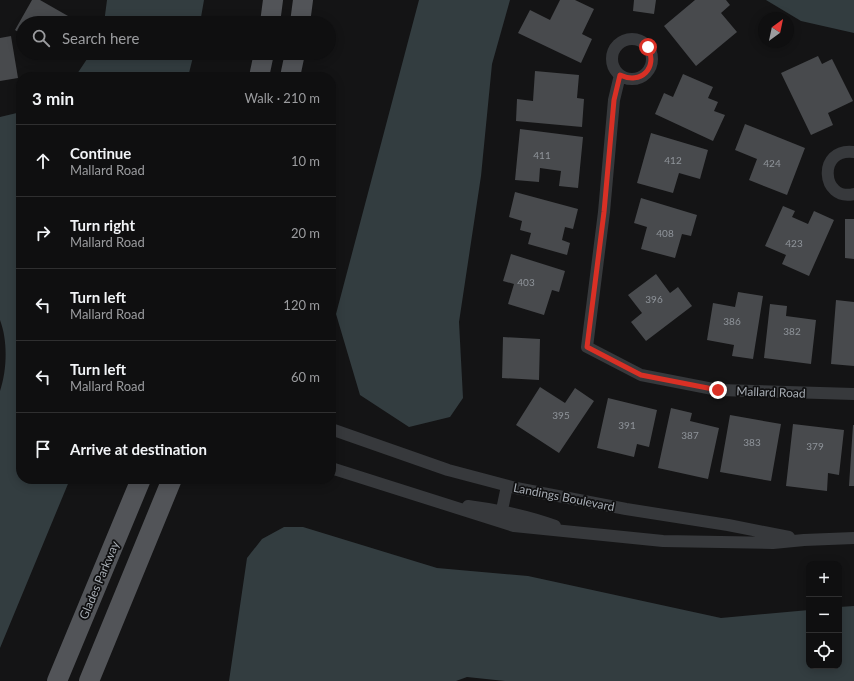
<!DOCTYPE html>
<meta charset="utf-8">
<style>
:root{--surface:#0f0f10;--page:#181819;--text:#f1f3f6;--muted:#9b9c9f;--line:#2f2f30}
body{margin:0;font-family:Lato,sans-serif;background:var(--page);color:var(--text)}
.controls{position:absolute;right:12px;bottom:12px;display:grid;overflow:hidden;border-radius:8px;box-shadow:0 2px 10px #0003}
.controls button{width:36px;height:36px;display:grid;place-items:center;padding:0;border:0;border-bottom:1px solid var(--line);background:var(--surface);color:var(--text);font:20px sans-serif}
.compass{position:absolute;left:758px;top:12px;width:36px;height:36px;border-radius:50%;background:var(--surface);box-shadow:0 2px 10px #0003;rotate:33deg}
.stop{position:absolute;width:12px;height:12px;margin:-9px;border:3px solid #d93025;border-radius:50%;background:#fff}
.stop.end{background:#d93025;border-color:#fff;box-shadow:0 1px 4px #0008}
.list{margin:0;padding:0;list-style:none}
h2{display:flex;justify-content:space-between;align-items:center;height:52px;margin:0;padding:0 16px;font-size:17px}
h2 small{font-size:13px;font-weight:400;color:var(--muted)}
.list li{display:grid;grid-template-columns:26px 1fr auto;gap:12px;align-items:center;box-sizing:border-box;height:72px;padding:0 16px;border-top:1px solid var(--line)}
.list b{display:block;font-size:15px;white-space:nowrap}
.list p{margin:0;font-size:13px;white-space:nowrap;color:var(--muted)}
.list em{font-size:13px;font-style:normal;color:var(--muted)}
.icon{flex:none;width:22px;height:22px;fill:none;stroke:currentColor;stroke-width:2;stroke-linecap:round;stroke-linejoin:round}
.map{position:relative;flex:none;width:854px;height:681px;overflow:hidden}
.search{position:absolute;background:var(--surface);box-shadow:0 2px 10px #0003;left:16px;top:16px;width:320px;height:44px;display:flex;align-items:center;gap:10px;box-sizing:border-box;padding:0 14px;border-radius:22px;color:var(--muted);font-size:15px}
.panel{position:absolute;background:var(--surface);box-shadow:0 2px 10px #0003;left:16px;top:72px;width:320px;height:412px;border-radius:16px}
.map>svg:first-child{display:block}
.water{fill:#333d40}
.building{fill:#484a4d}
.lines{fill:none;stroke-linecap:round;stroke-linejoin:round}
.street{stroke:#37393c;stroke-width:12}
.primary{stroke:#525458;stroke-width:20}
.route{stroke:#d93025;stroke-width:5}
.labels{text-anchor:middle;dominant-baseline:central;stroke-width:3.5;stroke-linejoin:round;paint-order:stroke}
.number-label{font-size:10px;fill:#8f949a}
.street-label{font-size:12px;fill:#a7adb4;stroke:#0f0f10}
</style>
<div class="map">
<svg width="854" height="681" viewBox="0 0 854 681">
<rect width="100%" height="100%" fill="#141415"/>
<path class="water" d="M107,0H204L200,23H104Z
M419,0H510L492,64L481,176L459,322L463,398L450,417L409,427L360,395L336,314Z
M766,0H854V33L801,21Z
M91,53H194L188,77H75Z
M21,112V479H70L0,648V391C7,370 8,341 0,320V117Z
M284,527H303L437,568L528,576L721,618L809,610V666H839V607L854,606V681H505L467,677L456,681H229L247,558L262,539Z"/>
<path class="building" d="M32,0H40L75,20L74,23H23V35L15,30Z
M560,0H575L594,9L582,34L592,39L581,63L518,33L530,10L550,20Z
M634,0H656L654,14L633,11Z
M695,0H726L730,5L721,13L737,32L696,66L664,26Z
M11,36L18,78L0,81V38Z
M818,56L822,64L832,59L853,101L828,113L833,125L811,135L781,73Z
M535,71L579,75L577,98L584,99L582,127L516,121L517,99L533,101Z
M683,74L713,87L708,98L718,102L714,111L725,115L713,141L655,114L664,93L673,97Z
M745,124L805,148L787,195L749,180L757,159L735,150Z
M520,129L583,137L578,188L559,186L561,171L540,168L539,182L515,180Z
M651,133L708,150L700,179L679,173L673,193L637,183Z
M515,192L578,209L573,229L565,227L562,240L570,243L567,255L528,244L531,233L520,230L522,221L509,217Z
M641,198L697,215L691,236L682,234L675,258L641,249L647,227L634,223Z
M783,206L795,211L792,217L808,224L814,211L834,220L809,276L782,264L786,255L765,246Z
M845,219H854V259L845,258Z
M511,254L565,271L559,292L552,290L544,315L508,304L514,284L503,281Z
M656,274L670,293L678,287L692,306L646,341L631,322L642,313L628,295Z
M738,292L763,296L753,359L732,356L734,345L707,340L713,303L735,307Z
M836,300L854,302V366L831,364Z
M770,304L787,306L786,316L816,320L811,364L764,358Z
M503,337L540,339L539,380L502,378Z
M540,387L565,403L575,388L594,401L559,453L516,425Z
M608,398L657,410L649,447L637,444L634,457L597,448Z
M671,408L692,413L690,421L719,428L708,479L658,468Z
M730,415L781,424L771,481L720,472Z
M793,424L844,430L839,475L828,473L827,491L786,486Z
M853,425H854V486H849Z"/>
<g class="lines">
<path class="street" d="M612 59a20 20 0 1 1 40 0a20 20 0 1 1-40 0Z
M620,75L614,100L604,212L587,347L641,375L718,390L854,394
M854,152C817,147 821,202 854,194
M331,429L448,470L516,488L626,509L728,525L789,537
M331,468L514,526L663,541L773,543L804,540L854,538
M468,506C499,510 525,515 555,526
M502,510L507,486"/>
<path class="primary" d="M270,23L273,0
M300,23L303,0
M259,77L264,53
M290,77L295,53
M57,681L141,479
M89,681L172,479"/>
</g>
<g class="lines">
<path class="route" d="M648,47C658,68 641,85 620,75L614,100L604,212L587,347L641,375L718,390"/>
</g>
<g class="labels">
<g class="number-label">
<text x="542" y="155">411</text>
<text x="673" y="160">412</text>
<text x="772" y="163">424</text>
<text x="665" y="233">408</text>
<text x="794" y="243">423</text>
<text x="526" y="282">403</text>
<text x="654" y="299">396</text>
<text x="732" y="321">386</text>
<text x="792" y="331">382</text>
<text x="561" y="415">395</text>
<text x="627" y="425">391</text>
<text x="690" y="435">387</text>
<text x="752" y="442">383</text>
<text x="815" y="446">379</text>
</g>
<g class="street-label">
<text transform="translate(771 392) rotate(2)">Mallard Road</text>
<text transform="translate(564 497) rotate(11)">Landings Boulevard</text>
<text transform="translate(99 580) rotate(-67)">Glades Parkway</text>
</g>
</g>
</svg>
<div class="controls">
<button>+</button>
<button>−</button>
<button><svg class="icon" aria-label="locate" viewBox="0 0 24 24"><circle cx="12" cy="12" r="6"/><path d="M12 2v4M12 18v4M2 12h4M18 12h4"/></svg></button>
</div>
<svg class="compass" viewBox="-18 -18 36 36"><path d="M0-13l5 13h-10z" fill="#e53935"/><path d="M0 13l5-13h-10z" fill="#9b9c9f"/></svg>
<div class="stop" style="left:648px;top:47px"></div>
<div class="stop end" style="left:718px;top:390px"></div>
<div class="search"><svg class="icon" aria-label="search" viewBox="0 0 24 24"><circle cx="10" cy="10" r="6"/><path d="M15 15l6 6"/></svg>Search here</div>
<section class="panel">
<h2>3 min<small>Walk · 210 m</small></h2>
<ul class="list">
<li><svg class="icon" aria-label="ahead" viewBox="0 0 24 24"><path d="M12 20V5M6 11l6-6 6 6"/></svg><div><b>Continue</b><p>Mallard Road</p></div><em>10 m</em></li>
<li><svg class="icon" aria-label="right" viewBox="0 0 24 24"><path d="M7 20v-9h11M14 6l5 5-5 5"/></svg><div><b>Turn right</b><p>Mallard Road</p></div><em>20 m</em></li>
<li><svg class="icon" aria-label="left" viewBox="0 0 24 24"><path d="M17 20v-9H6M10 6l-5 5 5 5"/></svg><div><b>Turn left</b><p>Mallard Road</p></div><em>120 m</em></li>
<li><svg class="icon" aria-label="left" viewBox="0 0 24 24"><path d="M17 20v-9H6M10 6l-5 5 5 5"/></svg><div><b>Turn left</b><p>Mallard Road</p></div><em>60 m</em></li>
<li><svg class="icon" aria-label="arrive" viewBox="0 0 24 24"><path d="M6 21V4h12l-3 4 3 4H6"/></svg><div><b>Arrive at destination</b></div></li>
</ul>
</section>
</div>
